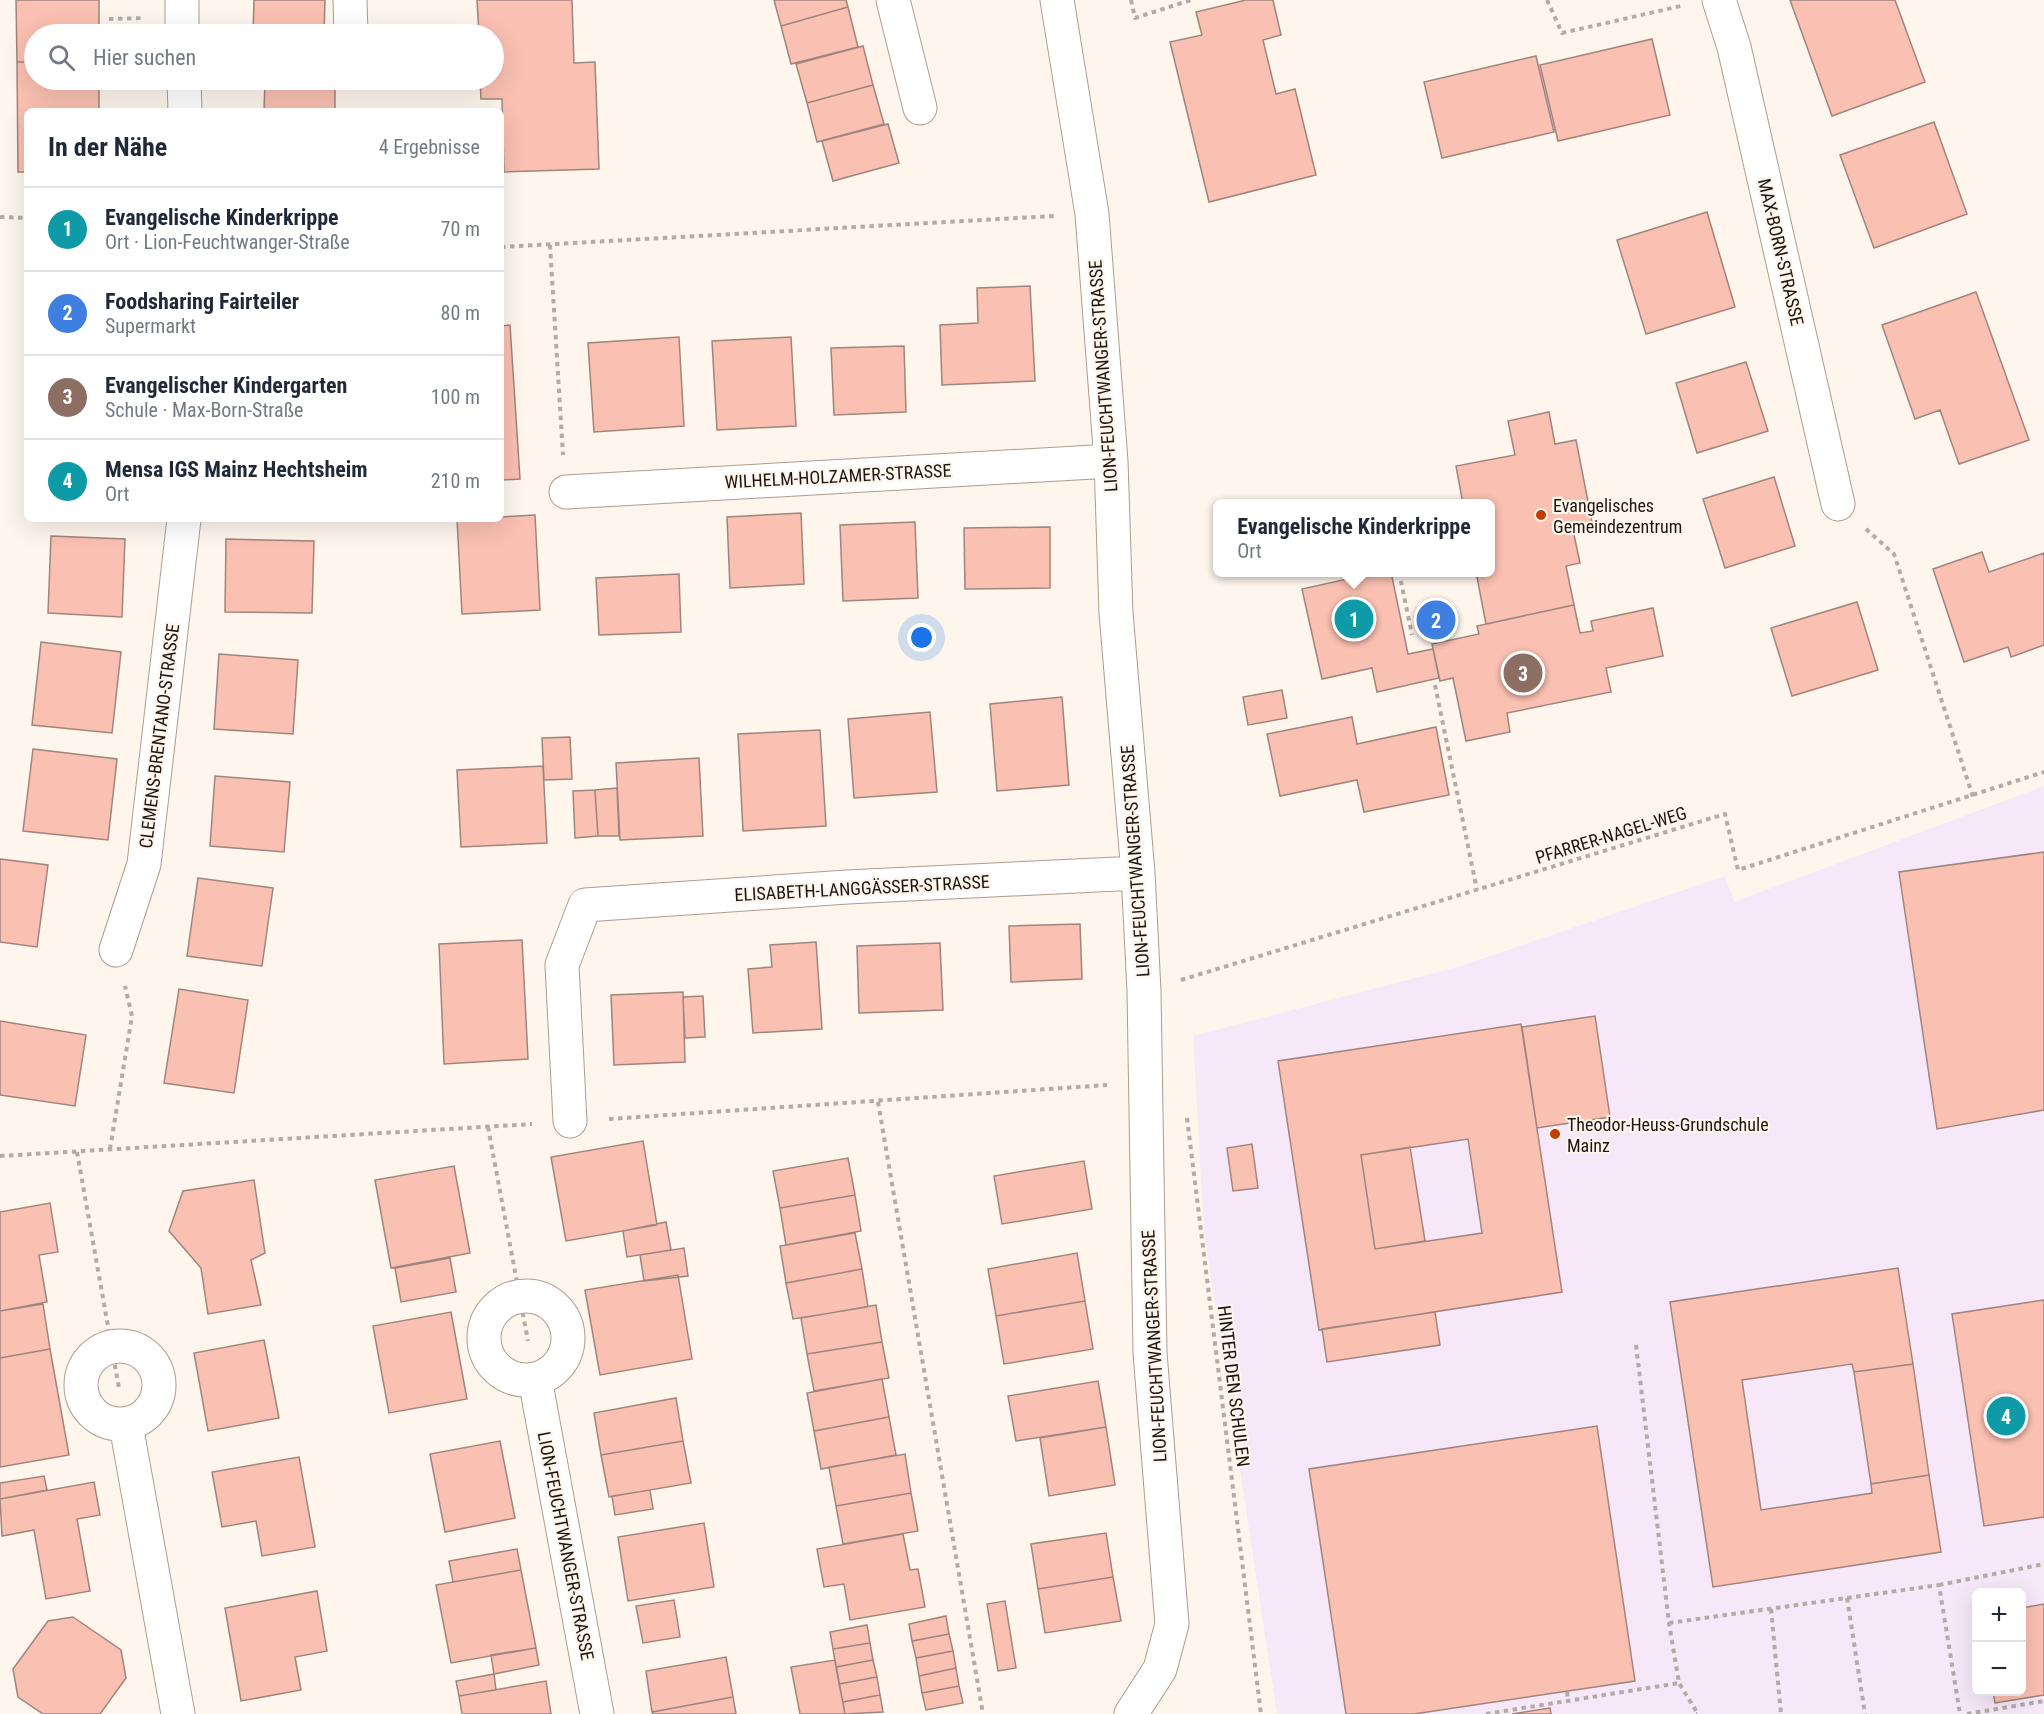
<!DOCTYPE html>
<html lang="de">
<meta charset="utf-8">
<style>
:root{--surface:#fff;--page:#f6f6f7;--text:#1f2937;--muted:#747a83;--line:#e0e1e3;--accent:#b45309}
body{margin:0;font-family:"Roboto Condensed",sans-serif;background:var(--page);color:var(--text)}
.controls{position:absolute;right:18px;bottom:18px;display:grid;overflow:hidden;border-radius:9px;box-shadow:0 6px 24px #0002}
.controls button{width:54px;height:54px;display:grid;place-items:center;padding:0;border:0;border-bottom:2px solid var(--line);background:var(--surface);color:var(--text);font:30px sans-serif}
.you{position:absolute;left:922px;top:638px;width:21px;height:21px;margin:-15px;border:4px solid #fff;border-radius:50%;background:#1a73e8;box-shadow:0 0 0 9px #1a73e833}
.badge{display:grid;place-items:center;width:39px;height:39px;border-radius:50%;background:var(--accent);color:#fff;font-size:20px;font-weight:700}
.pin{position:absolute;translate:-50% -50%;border:3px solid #fff;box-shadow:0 2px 6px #0006}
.popup{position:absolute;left:1213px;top:499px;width:282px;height:78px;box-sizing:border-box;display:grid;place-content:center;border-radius:9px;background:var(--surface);filter:drop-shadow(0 2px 4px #0005);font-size:20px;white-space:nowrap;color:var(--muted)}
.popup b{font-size:22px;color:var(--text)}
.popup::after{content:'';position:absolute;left:50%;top:100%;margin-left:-12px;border:12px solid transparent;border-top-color:var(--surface)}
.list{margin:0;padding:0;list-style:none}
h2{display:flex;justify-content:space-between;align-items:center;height:78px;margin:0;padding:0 24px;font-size:26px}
h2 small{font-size:20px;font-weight:400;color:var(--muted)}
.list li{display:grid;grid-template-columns:39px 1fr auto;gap:18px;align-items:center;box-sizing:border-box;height:84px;padding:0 24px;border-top:2px solid var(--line)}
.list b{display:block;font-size:22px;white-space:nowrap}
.list p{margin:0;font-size:20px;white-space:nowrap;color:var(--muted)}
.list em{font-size:20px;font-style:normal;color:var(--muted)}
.icon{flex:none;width:33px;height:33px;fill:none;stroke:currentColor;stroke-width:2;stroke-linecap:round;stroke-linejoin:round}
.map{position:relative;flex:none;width:2044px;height:1714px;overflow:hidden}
.search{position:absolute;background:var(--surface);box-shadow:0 6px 24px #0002;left:24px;top:24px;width:480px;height:66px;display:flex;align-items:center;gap:15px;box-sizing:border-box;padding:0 21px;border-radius:33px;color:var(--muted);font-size:22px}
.panel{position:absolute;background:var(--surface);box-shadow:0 6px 24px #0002;left:24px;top:108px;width:480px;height:414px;border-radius:9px}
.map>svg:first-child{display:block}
.education{fill:#f6e7f9;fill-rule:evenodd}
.building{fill:#fac0b1;stroke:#a0857e;stroke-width:1.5;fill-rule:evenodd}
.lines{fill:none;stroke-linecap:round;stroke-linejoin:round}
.minor-casing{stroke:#b09c8b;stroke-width:35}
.path{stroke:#b4aca4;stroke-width:4;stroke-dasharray:4.5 4.5;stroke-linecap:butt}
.minor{stroke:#fff;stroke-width:33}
.poi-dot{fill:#c33c04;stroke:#fef5ed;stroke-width:2}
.labels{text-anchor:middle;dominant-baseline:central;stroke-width:4.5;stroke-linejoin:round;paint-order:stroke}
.street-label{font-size:18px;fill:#1d160f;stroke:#fef5ed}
.poi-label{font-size:18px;fill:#1d160f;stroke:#fef5ed;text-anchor:start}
</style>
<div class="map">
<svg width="2044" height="1714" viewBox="0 0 2044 1714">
<rect width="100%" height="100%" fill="#fef5ed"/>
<path class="education" d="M2044,786V1714H1277L1204,1231L1193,1036L1461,966L1725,876L1734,902ZM1976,1592H2022V1692H1976Z"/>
<path class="building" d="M16,0H99V34H34V62H17Z
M254,0H325L324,34H253Z
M477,0H572L574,63L595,62L599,169L504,172L502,99H481L480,80H494V34H479Z
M774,0H846L848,7L781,26Z
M1246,0H1273L1281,35L1263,40L1276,94L1295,89L1316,175L1209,202L1170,42L1202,35L1196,12Z
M1790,0H1895L1925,82L1832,116Z
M848,7L858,47L791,64L781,26Z
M1652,39L1670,115L1558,141L1540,65Z
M863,46L873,85L807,103L796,64Z
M1536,56L1554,132L1442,158L1424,82Z
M17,62H34V80H99V111H27V172H18Z
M252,80H323V82Z
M265,80L335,82V111H264Z
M385,80H422V82L385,84Z
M873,85L884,124L817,142L807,103Z
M1934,122L1967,214L1874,248L1840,155Z
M888,124L899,163L833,181L822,141Z
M1707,212L1735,307L1646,334L1617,240Z
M1030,286L1035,381L942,385L940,325L978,323L977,288Z
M1976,292L2029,440L1959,464L1940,410L1915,419L1882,325Z
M510,325L520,479L501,480V326Z
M679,337L684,426L594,432L588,343Z
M791,337L796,426L717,430L712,341Z
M904,346L906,412L834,415L831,348Z
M1746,362L1768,431L1697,453L1676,383Z
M1549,412L1555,444L1576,440L1593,527L1573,530L1580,563L1566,566L1574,605L1486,624L1476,572H1490V504H1463L1456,466L1515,455L1508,421Z
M1774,477L1795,546L1725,568L1703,499Z
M801,513L804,584L730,588L727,517Z
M535,515L540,610L462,614L457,519H501V517Z
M915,522L918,598L843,601L840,525Z
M1050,527V588L965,589L964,528Z
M51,536L125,539L122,617L48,613Z
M226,539L314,541L312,613L225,612Z
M1982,552L1989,572L2044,553V645L2011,657L2008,647L1964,662L1933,569Z
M1379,572H1391L1408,654L1433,649L1439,678L1377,692L1372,668L1322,679L1302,589Z
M679,574L681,632L599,635L596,578Z
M1857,602L1878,670L1792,696L1771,628Z
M1574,605L1580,633L1593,631L1591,621L1653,608L1663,656L1606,668L1611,692L1507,713L1510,732L1466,741L1453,678L1440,681L1432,644L1479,634L1477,626Z
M41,642L121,652L112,733L32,725Z
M219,654L298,660L293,734L214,729Z
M1282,690L1287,718L1248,725L1243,697Z
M1062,697L1069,785L997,791L990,704Z
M930,712L937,792L854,798L848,719Z
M1352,717L1357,744L1436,727L1449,795L1364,812L1357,780L1280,796L1267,734Z
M820,730L826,826L743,831L738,734Z
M570,737L572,779L544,780L542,738Z
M33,749L117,759L108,840L23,831Z
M699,758L703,836L620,840L616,763Z
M543,766L547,843L461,847L457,770Z
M215,776L290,782L284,852L210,846Z
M617,788L619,836H598L595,790Z
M595,790L598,836L575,838L573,791Z
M2044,852V1110L1937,1129L1899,872Z
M0,859L48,865L37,947L0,942Z
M198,878L273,888L262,966L187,956Z
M1080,924L1082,979L1011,982L1009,926Z
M522,940L528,1059L444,1064L439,944Z
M816,942L822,1029L753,1033L748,969L772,967L770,945Z
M940,943L943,1010L859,1013L857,946Z
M179,989L248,1000L234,1093L164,1083Z
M683,992L685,1062L614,1065L611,995Z
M703,996L705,1037L685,1038L683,997Z
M1595,1016L1610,1117L1537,1128L1522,1027Z
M0,1021L86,1035L75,1106L0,1095Z
M1521,1024L1562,1292L1319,1330L1278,1061ZM1468,1139L1482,1233L1375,1249L1361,1155Z
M643,1141L657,1225L566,1241L551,1157Z
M1252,1144L1258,1188L1233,1191L1227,1148Z
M1410,1147L1425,1241L1375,1249L1361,1155Z
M848,1158L855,1195L780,1208L773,1171Z
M1084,1161L1092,1209L1002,1224L994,1176Z
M454,1166L470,1253L391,1268L375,1180Z
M254,1180L265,1253L251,1260L261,1305L208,1314L201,1268L169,1231L183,1191Z
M855,1195L861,1231L786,1245L780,1208Z
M50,1203L58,1252L39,1255L47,1302L0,1311V1212Z
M666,1222L671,1250L627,1257L623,1231Z
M855,1233L862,1269L786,1283L780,1246Z
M684,1248L688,1276L644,1281L640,1255Z
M1077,1253L1085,1301L996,1316L988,1269Z
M450,1258L456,1292L401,1302L395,1268Z
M1898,1268L1913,1364L1854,1372L1852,1364L1742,1380L1761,1510L1872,1493L1871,1484L1929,1475L1941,1552L1713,1587L1670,1302Z
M862,1269L868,1307L793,1319L786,1283Z
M678,1275L692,1359L600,1375L585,1290Z
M2044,1300V1517L1984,1526L1952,1314Z
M1085,1301L1093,1349L1004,1364L996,1316Z
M43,1304L50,1349L0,1358V1311Z
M876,1305L882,1342L807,1354L801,1318Z
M451,1312L467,1399L389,1413L373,1326Z
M1435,1312L1440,1345L1327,1362L1322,1329Z
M264,1340L279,1418L208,1431L194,1353Z
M882,1342L889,1378L814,1391L807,1354Z
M50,1349L69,1455L0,1467V1358Z
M1913,1364L1929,1475L1871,1484L1854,1372Z
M882,1379L889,1417L814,1431L807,1393Z
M1098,1381L1106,1427L1016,1441L1008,1396Z
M676,1398L683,1441L601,1455L594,1413Z
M889,1417L896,1455L821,1469L814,1431Z
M1597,1426L1635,1681L1414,1714H1346L1309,1469Z
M1106,1427L1115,1485L1049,1496L1040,1438Z
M500,1441L515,1518L445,1532L430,1454Z
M683,1441L691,1483L609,1497L601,1455Z
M905,1454L911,1493L836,1506L829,1467Z
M299,1457L315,1547L262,1556L256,1521L222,1527L212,1472Z
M44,1476L47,1490L0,1499V1483Z
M94,1482L100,1515L77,1519L90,1591L46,1599L34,1530L2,1536L0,1499Z
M650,1490L653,1509L615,1515L612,1496Z
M911,1493L918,1531L843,1544L836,1506Z
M704,1523L714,1587L628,1601L618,1537Z
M1106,1533L1113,1577L1038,1589L1031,1544Z
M903,1534L910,1570L918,1569L925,1607L850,1620L844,1584L824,1587L817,1549Z
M517,1549L521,1570L453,1582L449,1561Z
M521,1570L536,1648L451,1663L436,1585Z
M1113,1577L1121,1621L1045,1633L1038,1589Z
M317,1591L327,1651L295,1657L301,1690L241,1701L225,1608Z
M674,1600L680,1637L643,1643L636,1606Z
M1005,1601L1016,1668L998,1671L987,1604Z
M2044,1604V1695L1995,1703L1993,1692H2022V1608Z
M946,1616L949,1634L912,1641L909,1624Z
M73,1617L121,1650L126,1678L100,1714H43L18,1697L13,1669L48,1621Z
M867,1625L870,1643L833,1649L830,1632Z
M949,1634L953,1651L916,1658L912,1641Z
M870,1643L873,1660L836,1667L833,1649Z
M536,1648L539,1665L494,1674L491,1655Z
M953,1651L956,1668L919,1676L916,1658Z
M726,1657L733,1697L652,1712L646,1671Z
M835,1660L845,1714H800L791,1667Z
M873,1660L877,1677L839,1684L836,1667Z
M956,1668L959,1686L922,1693L919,1676Z
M494,1674L496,1690L459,1696L456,1681Z
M877,1677L880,1695L843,1702L839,1684Z
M546,1681L551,1714H462L459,1696Z
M959,1686L963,1703L926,1710L922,1693Z
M880,1695L883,1712L845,1714L843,1702Z
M733,1697L736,1714H653L652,1712Z
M1550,1708L1551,1714H1512Z"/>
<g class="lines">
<defs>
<path id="minor" d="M182,0V34
M350,0L351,34
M893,0L920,108
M1057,0L1092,214L1111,461L1116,613L1138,873L1144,991L1150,1353L1172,1624L1160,1669L1131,1714
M1719,0L1734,47L1838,504
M184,80L185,111
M566,492L1111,461
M116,950L144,864L184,519
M570,1121L562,965L585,905L847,887L1138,873
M484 1338a42 42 0 1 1 84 0a42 42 0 1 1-84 0Z
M81 1385a39 39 0 1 1 78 0a39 39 0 1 1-78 0Z
M535,1379L597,1714
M126,1425L178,1714"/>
</defs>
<use href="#minor" class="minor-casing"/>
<path class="path" d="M1131,0L1135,18L1191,0
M1547,0L1562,33L1681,6
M109,19L145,18
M0,217L27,218
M550,245L563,455
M501,247L1054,216
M1866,529L1894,554L1973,797
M1399,572L1412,635
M1435,685L1477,890
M1181,980L1725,814L1738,870L2044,772
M878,1102L983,1714
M1187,1118L1261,1714
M609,1119L1107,1085
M488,1127L528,1341
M110,1149L132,1016L125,986
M77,1152L119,1388
M0,1156L532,1124
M1636,1345L1669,1623L1679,1683L1698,1714H1696
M1939,1585L2044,1564
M1847,1598L1865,1714
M1771,1609L1781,1714
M1669,1623L1939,1585L1960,1714
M1567,1692L1568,1701
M1486,1714L1679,1683
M1967,1714L2044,1701"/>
<use href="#minor" class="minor"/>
</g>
<g class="poi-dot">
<circle cx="1541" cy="515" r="6"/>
<circle cx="1555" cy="1134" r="6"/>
</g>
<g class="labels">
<g class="street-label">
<text transform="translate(1781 252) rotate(77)">MAX-BORN-STRASSE</text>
<text transform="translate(1103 376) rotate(-94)">LION-FEUCHTWANGER-STRASSE</text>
<text transform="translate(838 476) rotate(-3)">WILHELM-HOLZAMER-STRASSE</text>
<text transform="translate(159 736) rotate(-83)">CLEMENS-BRENTANO-STRASSE</text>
<text transform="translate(1611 835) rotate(-17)">PFARRER-NAGEL-WEG</text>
<text transform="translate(1135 861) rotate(-94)">LION-FEUCHTWANGER-STRASSE</text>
<text transform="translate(862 888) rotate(-3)">ELISABETH-LANGGÄSSER-STRASSE</text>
<text transform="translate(1154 1346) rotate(-93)">LION-FEUCHTWANGER-STRASSE</text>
<text transform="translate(1234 1386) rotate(83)">HINTER DEN SCHULEN</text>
<text transform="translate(566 1546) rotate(79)">LION-FEUCHTWANGER-STRASSE</text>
</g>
<g class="poi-label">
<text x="1553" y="505">Evangelisches<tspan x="1553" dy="21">Gemeindezentrum</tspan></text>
<text x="1567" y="1124">Theodor-Heuss-Grundschule<tspan x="1567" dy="21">Mainz</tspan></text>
</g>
</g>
</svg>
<div class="controls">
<button>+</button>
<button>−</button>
</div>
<div class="you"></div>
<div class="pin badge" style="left:1354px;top:619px;background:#0f9aa8">1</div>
<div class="popup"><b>Evangelische Kinderkrippe</b>Ort</div>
<div class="pin badge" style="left:1436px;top:620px;background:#3f7fe0">2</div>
<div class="pin badge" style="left:1523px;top:673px;background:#8d6e63">3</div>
<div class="pin badge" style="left:2006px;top:1416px;background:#0f9aa8">4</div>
<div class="search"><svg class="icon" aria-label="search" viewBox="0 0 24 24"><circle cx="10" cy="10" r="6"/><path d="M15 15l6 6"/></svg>Hier suchen</div>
<section class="panel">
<h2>In der Nähe<small>4 Ergebnisse</small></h2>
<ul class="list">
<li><span class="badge" style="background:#0f9aa8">1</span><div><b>Evangelische Kinderkrippe</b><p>Ort · Lion-Feuchtwanger-Straße</p></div><em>70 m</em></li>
<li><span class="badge" style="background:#3f7fe0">2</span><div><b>Foodsharing Fairteiler</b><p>Supermarkt</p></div><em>80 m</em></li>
<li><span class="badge" style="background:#8d6e63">3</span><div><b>Evangelischer Kindergarten</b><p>Schule · Max-Born-Straße</p></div><em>100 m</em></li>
<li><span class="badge" style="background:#0f9aa8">4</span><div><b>Mensa IGS Mainz Hechtsheim</b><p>Ort</p></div><em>210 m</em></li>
</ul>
</section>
</div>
